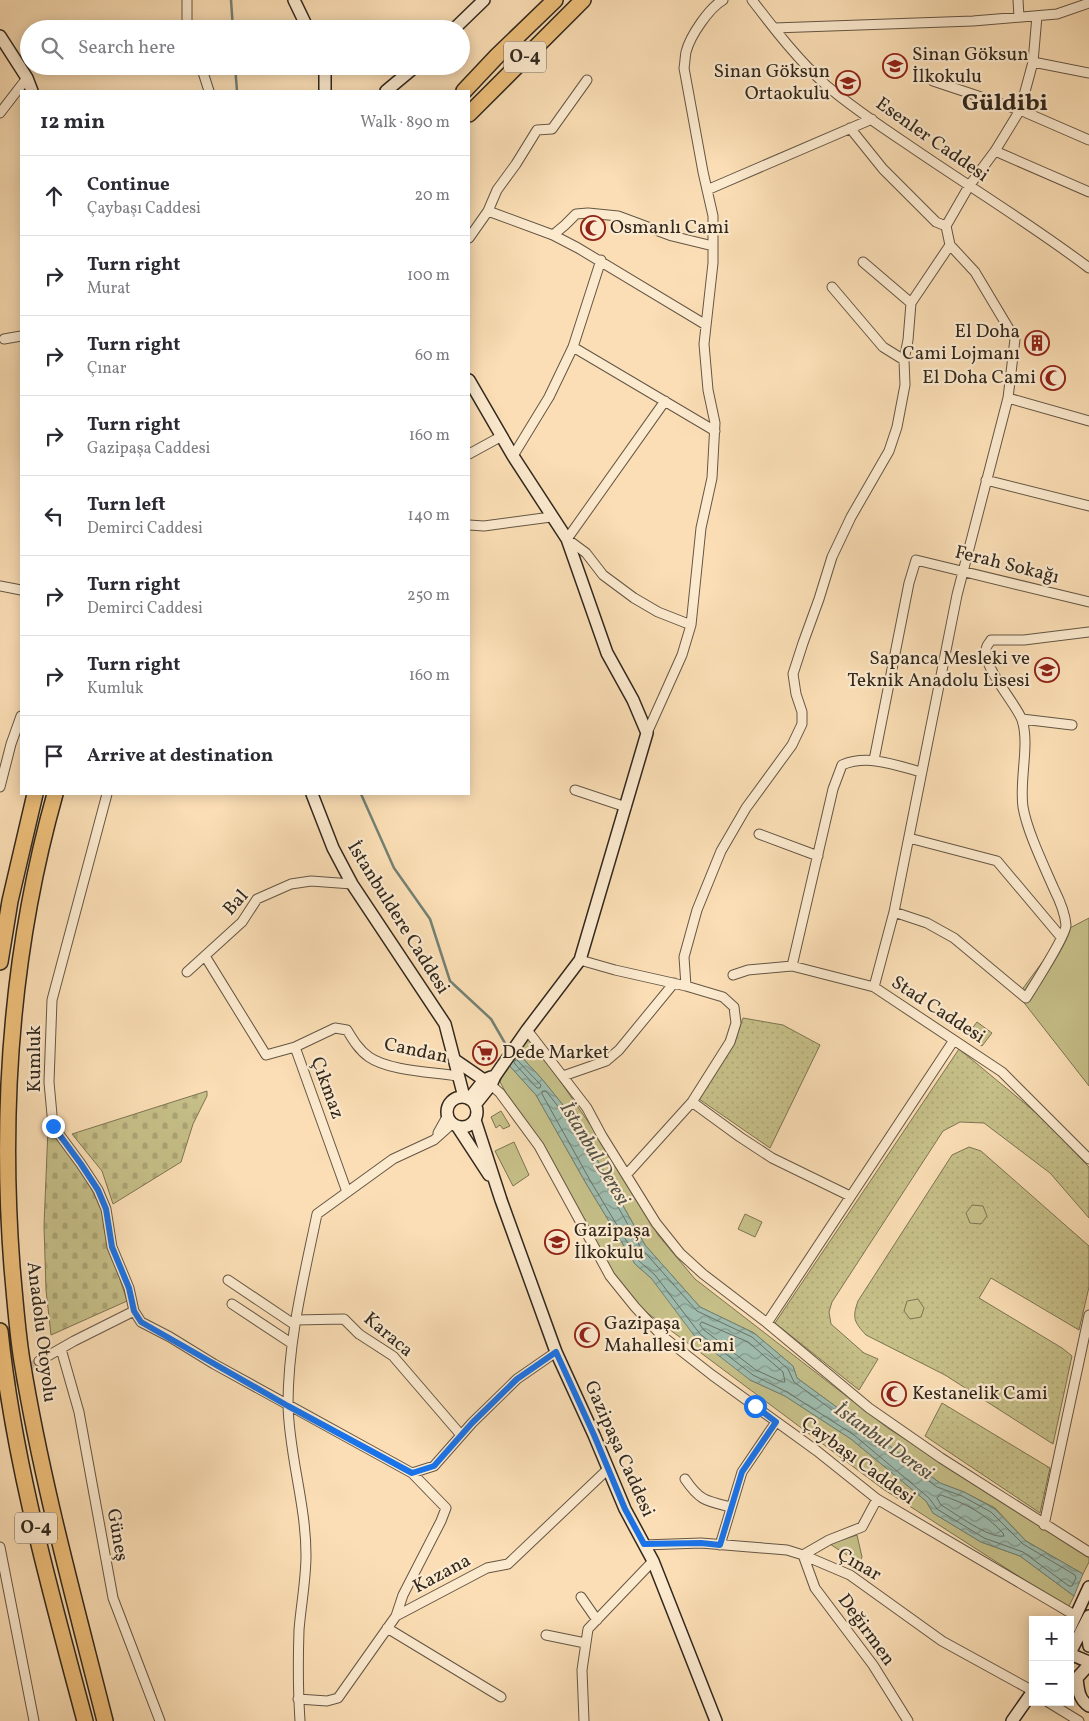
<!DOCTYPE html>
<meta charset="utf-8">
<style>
:root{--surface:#fff;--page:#f7f7f7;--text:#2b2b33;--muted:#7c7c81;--line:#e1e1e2}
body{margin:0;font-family:Vollkorn,serif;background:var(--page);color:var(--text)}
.controls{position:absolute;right:15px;bottom:15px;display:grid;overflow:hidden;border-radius:0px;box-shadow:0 2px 12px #0003}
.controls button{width:45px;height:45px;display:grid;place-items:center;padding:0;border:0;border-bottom:1px solid var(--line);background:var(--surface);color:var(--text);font:25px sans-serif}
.stop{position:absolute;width:15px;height:15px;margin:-11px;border:4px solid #1a73e8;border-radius:50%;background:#fff}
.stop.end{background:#1a73e8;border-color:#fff;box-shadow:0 1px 5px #0008}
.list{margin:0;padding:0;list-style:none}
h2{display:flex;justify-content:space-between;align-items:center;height:65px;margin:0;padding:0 20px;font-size:21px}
h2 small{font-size:16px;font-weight:400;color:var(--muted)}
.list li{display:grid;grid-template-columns:32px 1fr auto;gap:15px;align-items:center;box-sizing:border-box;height:80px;padding:0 20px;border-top:1px solid var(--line)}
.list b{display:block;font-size:19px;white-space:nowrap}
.list p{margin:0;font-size:16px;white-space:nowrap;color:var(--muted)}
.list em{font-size:16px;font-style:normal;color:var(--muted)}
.icon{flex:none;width:28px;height:28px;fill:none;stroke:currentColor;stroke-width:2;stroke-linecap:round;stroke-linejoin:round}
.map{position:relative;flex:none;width:1089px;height:1721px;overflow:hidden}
.search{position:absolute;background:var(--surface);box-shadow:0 2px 12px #0003;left:20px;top:20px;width:450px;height:55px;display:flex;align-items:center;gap:12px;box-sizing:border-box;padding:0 18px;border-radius:28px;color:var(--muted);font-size:19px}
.panel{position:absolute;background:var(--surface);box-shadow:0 2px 12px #0003;left:20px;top:90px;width:450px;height:705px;border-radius:0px}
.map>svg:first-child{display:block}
.grass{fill:url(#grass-dots);stroke:#7c7453}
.cemetery{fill:url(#cemetery-stones);stroke:#7c7453}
.park{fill:#c6bf88;stroke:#7c7453}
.water{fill:url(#water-waves);stroke:#738174}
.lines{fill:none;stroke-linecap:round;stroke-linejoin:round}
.shore{stroke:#687266;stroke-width:1}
.stream{stroke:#738174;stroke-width:2.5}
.street-tunnel{stroke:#d3ba97;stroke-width:9;stroke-dasharray:9 4.5;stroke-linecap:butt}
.street-casing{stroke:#645644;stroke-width:11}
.secondary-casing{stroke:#31281e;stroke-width:14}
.highway-casing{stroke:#31281e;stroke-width:18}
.street{stroke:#fceacf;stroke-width:9}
.secondary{stroke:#fceacf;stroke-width:11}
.highway{stroke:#eebf7a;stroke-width:15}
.route{stroke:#1a73e8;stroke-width:6}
.labels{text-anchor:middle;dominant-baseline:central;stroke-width:4.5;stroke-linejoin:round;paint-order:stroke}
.shield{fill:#fceacf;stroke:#6e6253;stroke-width:1}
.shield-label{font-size:18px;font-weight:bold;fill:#31281e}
.poi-label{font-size:19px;fill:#31281e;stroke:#fceacf;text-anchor:start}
.street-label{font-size:19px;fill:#31281e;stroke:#fceacf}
.water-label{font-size:20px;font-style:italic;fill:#525449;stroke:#fceacf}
.district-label{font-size:24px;font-weight:bold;fill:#31281e;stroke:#fceacf}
</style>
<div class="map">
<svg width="1089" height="1721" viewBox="0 0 1089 1721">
<defs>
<pattern id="grass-dots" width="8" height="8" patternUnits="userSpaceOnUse" patternTransform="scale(1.25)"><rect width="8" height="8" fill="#c6bf88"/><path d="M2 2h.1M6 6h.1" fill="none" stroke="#aba475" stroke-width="1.8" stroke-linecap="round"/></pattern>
<pattern id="cemetery-stones" width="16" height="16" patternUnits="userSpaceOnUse" patternTransform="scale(1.25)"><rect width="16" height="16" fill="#c6bf88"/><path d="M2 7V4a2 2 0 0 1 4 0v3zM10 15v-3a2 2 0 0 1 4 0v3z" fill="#aba475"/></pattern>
<pattern id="water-waves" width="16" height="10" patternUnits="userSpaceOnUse" patternTransform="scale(1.25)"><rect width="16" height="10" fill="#9fbcae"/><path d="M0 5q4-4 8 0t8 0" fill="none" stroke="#82998d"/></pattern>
</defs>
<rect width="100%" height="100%" fill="#fbdeb5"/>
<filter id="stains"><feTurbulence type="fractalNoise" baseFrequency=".004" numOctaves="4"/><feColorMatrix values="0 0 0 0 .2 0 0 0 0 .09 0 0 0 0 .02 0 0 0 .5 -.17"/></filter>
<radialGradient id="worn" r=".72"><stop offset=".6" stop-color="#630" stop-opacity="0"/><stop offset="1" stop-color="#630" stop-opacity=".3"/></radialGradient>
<path class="grass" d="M743,1018L783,1025L820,1045L770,1148L699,1099L735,1040Z
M959,1049L1040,1116L1089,1167V1218L1050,1173L984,1123L960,1122L943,1131L832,1302L829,1312L831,1324L864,1353L878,1359L859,1390L775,1323Z
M969,1147L981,1151L1089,1246V1287L1079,1330L991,1278L979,1298L1062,1348L1072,1356L1053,1444L945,1375L866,1335C854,1322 852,1318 858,1301L952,1155Z
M942,1403L1050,1468L1040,1513L925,1436Z"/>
<path class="cemetery" d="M207,1091V1096L193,1124L181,1162L113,1204L102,1171L72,1134Z
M48,1128L79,1166L103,1211L112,1254L127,1301L51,1335L46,1290L44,1226Z"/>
<path class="park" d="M1089,918V1086L1018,995L1066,930Z
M977,1022L992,1033L982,1046L967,1035Z
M529,1036L618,1165L658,1235L695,1279L889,1429L1089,1555V1562L1083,1574L1026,1541L995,1508L964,1492L940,1483L797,1378L793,1366L754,1333L700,1307L645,1245L575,1120L542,1079L516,1051Z
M507,1063L536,1095L587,1185L635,1264L651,1278L750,1380L785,1396L851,1439L926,1501L933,1513L981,1542L1020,1556L1074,1596L1068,1608L883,1489L614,1288L500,1082Z
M501,1111L510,1126L503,1129L500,1125L496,1128L491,1117Z
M514,1142L529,1175L513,1186L495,1151Z
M972,1205L983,1206L987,1216L981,1224L970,1223L966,1213Z
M745,1214L762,1222L755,1237L738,1229Z
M918,1299L924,1308L921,1317L910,1319L904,1311L907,1301Z
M857,1535L862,1557L859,1563L830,1544Z"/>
<path class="water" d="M516,1051L542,1079L575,1120L645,1245L700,1307L754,1333L793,1366L797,1378L940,1483L964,1492L994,1508L1026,1541L1083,1574L1074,1596L1020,1556L981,1542L933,1513L926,1501L851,1439L785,1396L750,1380L696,1338L651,1278L635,1264L587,1185L536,1095L507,1063Z"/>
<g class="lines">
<path class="shore" d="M517,1060L538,1082L541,1085L540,1088H537L515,1064L514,1062Z
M543,1091H546L571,1123L641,1248L697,1311L752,1337L788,1369L794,1382L937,1487L962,1496L991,1512L1023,1544L1075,1575L1076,1578L1072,1586H1069L1023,1552L984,1538L937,1509L929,1498L854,1435L787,1392L753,1375L700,1334L655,1275L638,1260L591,1182L542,1094Z
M702,1322L748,1342L783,1372L785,1382H782L756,1370L704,1330L700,1325Z
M941,1495C967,1504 984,1513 1003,1533L1004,1536C989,1539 955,1513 941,1505L937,1498Z"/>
<path class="stream" d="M231,0L233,29
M235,66L237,91
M361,794L394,868L430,919L450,981L491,1019L509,1050"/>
<path class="street-tunnel" d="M0,1393L39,1361"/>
<defs>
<path id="street" d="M187,0V29
M752,0C775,30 799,61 827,86C852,107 880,126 907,144C968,186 1031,224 1089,268
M1018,0L1019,17
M774,28L973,21L1057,14L1089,3
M1033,62L1089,73
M201,66L209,91
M933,81L1020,110L1089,140
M0,113L27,78
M850,128L883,169L936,222L946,226
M995,151L1089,192
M707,190L872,119
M488,211L553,235L578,248L706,325
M553,235L565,225L576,214L588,213L618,216L672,236L713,246
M469,238L488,211L497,190L516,164L537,130L552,129L587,80
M863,262L911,303
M832,287L883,347L904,360
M4,339L21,336
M573,347L715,431
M1008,398L1089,421
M665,401L567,539L586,553L603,575L634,598L658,612L691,625
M469,454L502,436
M513,456L549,397L573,347L601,260
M986,480L1089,506
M469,525L484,526L551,517
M0,586L21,590
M1022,719L1072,725
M647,733L682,655L691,625L701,528L712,478L715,423L708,390L704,344L713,263V216L703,172L684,68C685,63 685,57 686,52C690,36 709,8 723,0
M874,760L909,583L916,560L1089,602
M0,787L11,744L21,716
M575,790L626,807
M107,794L52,1000L49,1082L53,1126L81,1164L98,1190L106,1209L112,1247L129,1288L134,1311
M759,834L818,856
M909,838L997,861L1061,937
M894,912L927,923L954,938L1026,998C1034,985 1066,936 1066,925C1065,913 1059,899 1054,889C1044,866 1027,831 1023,807C1019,781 1030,744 1022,720C1016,703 979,664 987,646C988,644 990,642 991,640H1024L1089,632
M205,956L266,1055L295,1047L347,1192
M580,960L615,970L686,986L723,997L734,1007L736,1023L730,1042L692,1102L627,1174
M792,966L833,789L842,765C868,754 895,765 921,772
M187,972L242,922L257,899L291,884L311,881L352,884
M733,975L748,970L792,966L874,987L1002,1072L1089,1159
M686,986L684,957L697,910L721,851L746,808L792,745L802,724V712L796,694L793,674L803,643L819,599L832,557L851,517L889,451L897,427L905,385L904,360L908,340L911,303L950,245
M874,987L894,912L957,595L1008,398L1015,339L975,272L950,245L946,226L969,186L995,151L1020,110L1033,62L1037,16
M527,1030L587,1108L602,1136L656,1223L680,1253L703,1274L767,1323L869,1408L941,1458L1089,1552
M295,1047L335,1028L347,1030C353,1040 359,1050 369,1057C389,1071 433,1072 457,1076
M563,1076L606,1061L619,1050L674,983
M491,1085L500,1093L539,1146L610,1276L635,1307L661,1335L712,1375L817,1451L877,1499L1076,1616
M692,1102L740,1137L772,1158L850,1196
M438,1133L448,1115
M228,1280L295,1325
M232,1304L291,1343
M296,1320L344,1319L359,1334L393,1356L461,1435
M767,1323L954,1040
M61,1349L79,1412L113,1598L160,1721
M39,1361L74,1341L134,1311L141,1322L170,1337L214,1364L412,1473L434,1466L472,1423L517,1379L556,1352
M685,1479C700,1501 706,1501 731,1507
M1044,1525L1089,1315
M644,1545L701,1543L787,1550L803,1555L850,1575L942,1641L1033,1691
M720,1545L742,1472L776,1422
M0,1547L34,1721
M803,1555L815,1588L873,1665L908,1721
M803,1555L829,1540L862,1527L877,1499
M581,1597L597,1620
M396,1616L403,1595L441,1521L446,1508L412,1473
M387,1628L501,1697
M546,1635L585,1643
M298,1699L327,1701L338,1698L396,1616L487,1568L508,1564L608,1469
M1048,1702L1079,1721
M300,1721C298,1691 298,1660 299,1630C301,1605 306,1580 306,1555C306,1504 289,1455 288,1405C288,1340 304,1277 317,1214L393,1159L434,1140L453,1123
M584,1721L582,1670L588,1629L653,1561"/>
<path id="secondary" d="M294,0L308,29
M454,29L484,0
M0,36L27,78L32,91
M323,66L325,74V91
M386,91L416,66
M469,380L513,456L567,539L607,653L633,700L647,733L580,960L527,1030L495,1076L491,1085L475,1105
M312,794L333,848L352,884L445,1024L464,1097
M455,1060L484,1080
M447 1112a15 15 0 1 1 30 0a15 15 0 1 1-30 0Z
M469,1099L484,1080L491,1077
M475,1120L501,1200L556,1352L594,1435L625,1509L653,1561L716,1721
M457,1126L489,1175
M1089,1623L1087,1632L1089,1646
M1070,1628L1089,1587
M1070,1653L1089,1616
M1070,1654L1089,1662
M1089,1667H1087L1077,1678C1078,1689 1079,1700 1089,1706
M1012,1721L1033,1691"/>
<path id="highway" d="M464,91L497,56L555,0
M469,114L583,0
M55,794C12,947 0,1108 12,1267C15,1299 17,1330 22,1361C42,1483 75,1602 105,1721
M0,962L10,901L35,794
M0,1331C14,1464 51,1593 85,1721"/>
</defs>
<use href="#street" class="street-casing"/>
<use href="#secondary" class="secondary-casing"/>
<use href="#highway" class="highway-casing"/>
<use href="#street" class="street"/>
<use href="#secondary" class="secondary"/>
<use href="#highway" class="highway"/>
</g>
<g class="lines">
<path class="route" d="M53,1126L81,1164L98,1190L106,1209L112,1247L129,1288L134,1311L141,1322L288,1406L412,1473L434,1466L472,1423L517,1379L556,1352L594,1435L625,1509L644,1544L701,1543L720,1545L742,1472L776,1422L755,1406"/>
</g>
<defs>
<symbol id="school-ring" viewBox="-11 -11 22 22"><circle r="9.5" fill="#fceacf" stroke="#8f2418" stroke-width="1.5"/><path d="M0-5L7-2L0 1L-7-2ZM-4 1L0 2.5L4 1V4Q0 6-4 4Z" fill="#8f2418"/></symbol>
<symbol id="mosque-ring" viewBox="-11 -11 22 22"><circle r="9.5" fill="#fceacf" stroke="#8f2418" stroke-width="1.5"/><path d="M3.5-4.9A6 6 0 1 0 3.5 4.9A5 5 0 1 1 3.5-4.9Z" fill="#8f2418"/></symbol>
<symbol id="building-ring" viewBox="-11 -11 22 22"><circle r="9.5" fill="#fceacf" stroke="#8f2418" stroke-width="1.5"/><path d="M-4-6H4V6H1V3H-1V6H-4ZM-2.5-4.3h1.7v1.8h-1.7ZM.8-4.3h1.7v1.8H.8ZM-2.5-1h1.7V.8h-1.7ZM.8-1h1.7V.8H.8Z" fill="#8f2418"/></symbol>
<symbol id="supermarket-ring" viewBox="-11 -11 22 22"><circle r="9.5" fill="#fceacf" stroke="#8f2418" stroke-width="1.5"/><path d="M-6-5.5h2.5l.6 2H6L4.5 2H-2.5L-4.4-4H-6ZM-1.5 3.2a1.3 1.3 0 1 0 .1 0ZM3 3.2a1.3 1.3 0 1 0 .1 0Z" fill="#8f2418"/></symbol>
</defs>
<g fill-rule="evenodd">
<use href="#school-ring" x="881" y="52" width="28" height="28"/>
<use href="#school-ring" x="834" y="69" width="28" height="28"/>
<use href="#mosque-ring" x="579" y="214" width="28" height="28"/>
<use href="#building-ring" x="1023" y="329" width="28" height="28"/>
<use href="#mosque-ring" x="1039" y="364" width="28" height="28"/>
<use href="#school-ring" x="1033" y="656" width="28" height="28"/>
<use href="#supermarket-ring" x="471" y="1039" width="28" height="28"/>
<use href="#school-ring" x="543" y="1228" width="28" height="28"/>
<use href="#mosque-ring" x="573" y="1321" width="28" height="28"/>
<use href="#mosque-ring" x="880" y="1380" width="28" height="28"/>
</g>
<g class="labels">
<g class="shield">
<rect x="504" y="41.5" width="42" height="31" rx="4"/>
<rect x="15" y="1512.5" width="42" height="31" rx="4"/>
</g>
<g class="shield-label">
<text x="525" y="57">O-4</text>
<text x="36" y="1528">O-4</text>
</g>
<g class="poi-label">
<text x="912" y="55">Sinan Göksun<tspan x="912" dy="22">İlkokulu</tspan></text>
<text x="830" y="72" text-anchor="end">Sinan Göksun<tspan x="830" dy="22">Ortaokulu</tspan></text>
<text x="610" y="228">Osmanlı Cami</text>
<text x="1020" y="332" text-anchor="end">El Doha<tspan x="1020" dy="22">Cami Lojmanı</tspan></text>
<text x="1036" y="378" text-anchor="end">El Doha Cami</text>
<text x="1030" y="659" text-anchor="end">Sapanca Mesleki ve<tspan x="1030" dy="22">Teknik Anadolu Lisesi</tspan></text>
<text x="502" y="1053">Dede Market</text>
<text x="574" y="1231">Gazipaşa<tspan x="574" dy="22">İlkokulu</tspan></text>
<text x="604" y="1324">Gazipaşa<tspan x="604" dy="22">Mahallesi Cami</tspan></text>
<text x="912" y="1394">Kestanelik Cami</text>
</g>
<g class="street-label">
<text transform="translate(932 140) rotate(35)">Esenler Caddesi</text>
<text transform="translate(1007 565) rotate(14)">Ferah Sokağı</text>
<text transform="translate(236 903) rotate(-48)">Bal</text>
<text transform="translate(398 918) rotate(58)">İstanbuldere Caddesi</text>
<text transform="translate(938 1010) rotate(33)">Stad Caddesi</text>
<text transform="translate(416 1051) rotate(12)">Candan</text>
<text transform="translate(35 1059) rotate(-90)">Kumluk</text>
<text transform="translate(327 1088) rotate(70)">Çıkmaz</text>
<text transform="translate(41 1332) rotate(83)">Anadolu Otoyolu</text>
<text transform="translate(388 1335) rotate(40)">Karaca</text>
<text transform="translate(619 1449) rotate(66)">Gazipaşa Caddesi</text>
<text transform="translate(858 1461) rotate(36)">Çaybaşı Caddesi</text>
<text transform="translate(117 1535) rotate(80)">Güneş</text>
<text transform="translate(859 1565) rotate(30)">Çınar</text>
<text transform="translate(442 1574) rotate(-28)">Kazana</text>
<text transform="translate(866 1630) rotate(54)">Değirmen</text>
</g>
<g class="water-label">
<text transform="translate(594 1154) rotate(59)">İstanbul Deresi</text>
<text transform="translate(883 1442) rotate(36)">İstanbul Deresi</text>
</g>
<g class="district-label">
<text x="1005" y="104">Güldibi</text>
</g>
</g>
<rect width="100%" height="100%" filter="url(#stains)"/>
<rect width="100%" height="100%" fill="url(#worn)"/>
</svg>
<div class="controls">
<button>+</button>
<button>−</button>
</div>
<div class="stop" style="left:755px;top:1406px"></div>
<div class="stop end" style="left:53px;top:1126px"></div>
<div class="search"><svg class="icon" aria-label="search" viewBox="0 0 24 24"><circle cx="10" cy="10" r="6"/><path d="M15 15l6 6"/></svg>Search here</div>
<section class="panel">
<h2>12 min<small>Walk · 890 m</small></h2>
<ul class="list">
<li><svg class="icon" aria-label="ahead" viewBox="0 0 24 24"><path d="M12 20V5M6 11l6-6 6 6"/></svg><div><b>Continue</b><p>Çaybaşı Caddesi</p></div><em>20 m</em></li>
<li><svg class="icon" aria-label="right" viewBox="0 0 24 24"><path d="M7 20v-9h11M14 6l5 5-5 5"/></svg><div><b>Turn right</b><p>Murat</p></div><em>100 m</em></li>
<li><svg class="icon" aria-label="right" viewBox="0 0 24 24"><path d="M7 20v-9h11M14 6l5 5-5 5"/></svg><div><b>Turn right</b><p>Çınar</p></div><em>60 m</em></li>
<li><svg class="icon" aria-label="right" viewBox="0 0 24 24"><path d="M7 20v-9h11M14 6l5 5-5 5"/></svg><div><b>Turn right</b><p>Gazipaşa Caddesi</p></div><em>160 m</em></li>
<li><svg class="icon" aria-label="left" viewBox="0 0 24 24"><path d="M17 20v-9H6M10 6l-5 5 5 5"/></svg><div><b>Turn left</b><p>Demirci Caddesi</p></div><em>140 m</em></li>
<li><svg class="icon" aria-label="right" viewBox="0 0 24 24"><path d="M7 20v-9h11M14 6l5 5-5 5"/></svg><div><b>Turn right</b><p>Demirci Caddesi</p></div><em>250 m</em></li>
<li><svg class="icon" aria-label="right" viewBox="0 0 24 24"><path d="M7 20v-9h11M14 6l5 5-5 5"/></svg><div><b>Turn right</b><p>Kumluk</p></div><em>160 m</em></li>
<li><svg class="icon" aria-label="arrive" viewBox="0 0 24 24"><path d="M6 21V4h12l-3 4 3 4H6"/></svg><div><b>Arrive at destination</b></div></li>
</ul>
</section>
</div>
